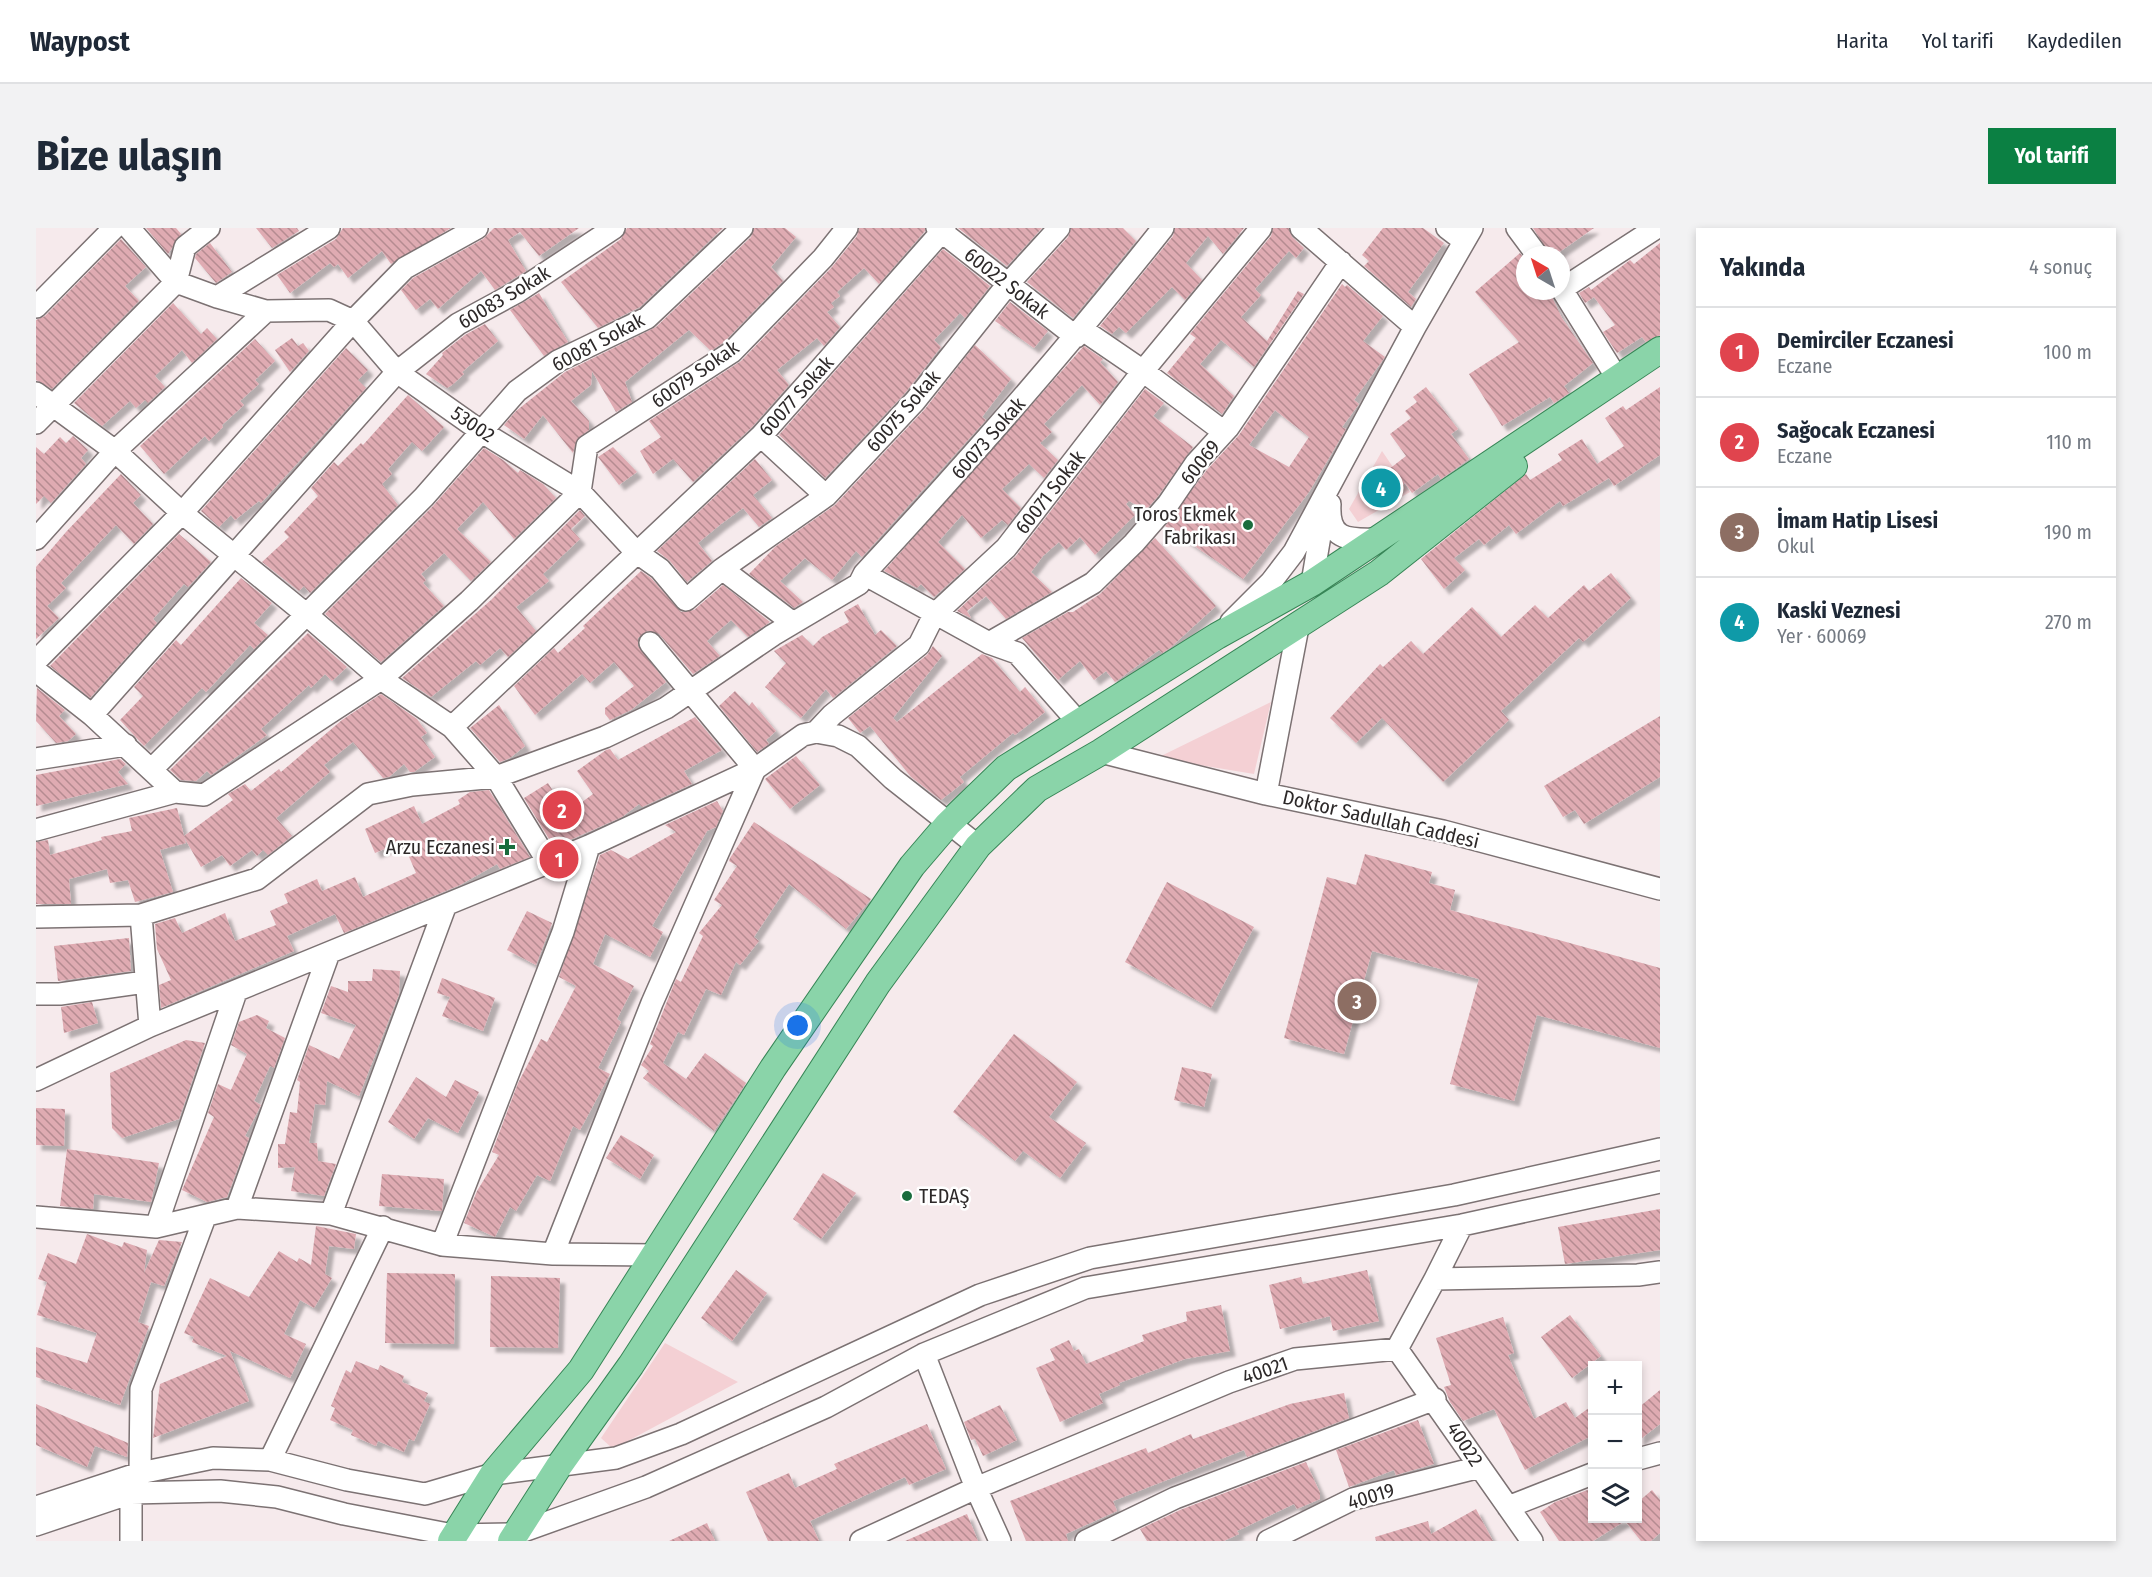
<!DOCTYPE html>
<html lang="tr">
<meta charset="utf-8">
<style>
:root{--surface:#fff;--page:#f2f2f3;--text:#1f2937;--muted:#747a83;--line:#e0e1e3;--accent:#0b8043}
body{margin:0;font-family:"Fira Sans Condensed",sans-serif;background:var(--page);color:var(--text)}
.controls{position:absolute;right:18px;bottom:18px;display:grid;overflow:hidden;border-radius:0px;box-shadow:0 3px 9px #0003}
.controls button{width:54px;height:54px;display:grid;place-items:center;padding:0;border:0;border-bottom:2px solid var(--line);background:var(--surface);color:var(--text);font:30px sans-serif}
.compass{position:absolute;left:1480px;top:18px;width:54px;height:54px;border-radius:50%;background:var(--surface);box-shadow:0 3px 9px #0003;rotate:321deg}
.you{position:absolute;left:762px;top:798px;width:21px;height:21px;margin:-15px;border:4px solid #fff;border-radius:50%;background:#1a73e8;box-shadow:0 0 0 9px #1a73e833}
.badge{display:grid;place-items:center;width:39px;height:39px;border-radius:50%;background:var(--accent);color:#fff;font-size:20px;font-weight:700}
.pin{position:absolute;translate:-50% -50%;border:3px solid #fff;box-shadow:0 2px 6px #0006}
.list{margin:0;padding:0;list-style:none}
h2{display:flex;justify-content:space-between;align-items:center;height:78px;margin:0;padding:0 24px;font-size:26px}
h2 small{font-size:20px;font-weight:400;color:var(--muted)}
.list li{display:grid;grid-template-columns:39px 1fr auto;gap:18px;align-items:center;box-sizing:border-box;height:90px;padding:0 24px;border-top:2px solid var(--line)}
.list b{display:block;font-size:22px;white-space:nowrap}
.list p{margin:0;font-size:20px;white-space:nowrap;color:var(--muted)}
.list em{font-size:20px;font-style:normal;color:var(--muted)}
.icon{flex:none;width:33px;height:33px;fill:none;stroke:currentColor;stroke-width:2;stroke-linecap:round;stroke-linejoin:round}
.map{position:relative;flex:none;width:1624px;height:1313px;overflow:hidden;border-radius:0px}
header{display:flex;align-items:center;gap:36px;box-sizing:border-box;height:84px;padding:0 30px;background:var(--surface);border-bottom:2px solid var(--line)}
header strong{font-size:28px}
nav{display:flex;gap:33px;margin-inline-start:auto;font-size:21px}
.intro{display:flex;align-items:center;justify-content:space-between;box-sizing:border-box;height:144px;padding:0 36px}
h1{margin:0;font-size:42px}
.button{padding:15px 27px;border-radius:0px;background:var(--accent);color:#fff;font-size:21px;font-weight:700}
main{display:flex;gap:36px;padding:0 36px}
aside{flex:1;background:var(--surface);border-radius:0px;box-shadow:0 3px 9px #0003}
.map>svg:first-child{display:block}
.green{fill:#f4d0d4}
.building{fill:url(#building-back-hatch);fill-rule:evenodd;filter:url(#shadow)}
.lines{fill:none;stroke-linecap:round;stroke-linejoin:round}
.minor-casing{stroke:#7c7273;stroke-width:24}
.major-casing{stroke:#378556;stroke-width:28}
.minor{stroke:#fff;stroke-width:21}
.major{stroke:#8ad4a9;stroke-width:26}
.poi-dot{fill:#196c3d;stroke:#fff;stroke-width:2}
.labels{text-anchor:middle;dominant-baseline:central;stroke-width:5;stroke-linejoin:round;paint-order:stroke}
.street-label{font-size:20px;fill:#2d2929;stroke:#fff}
.poi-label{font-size:20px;fill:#2d2929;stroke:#fff;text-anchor:end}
</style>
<header>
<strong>Waypost</strong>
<nav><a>Harita</a><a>Yol tarifi</a><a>Kaydedilen</a></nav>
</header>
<div class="intro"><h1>Bize ulaşın</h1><a class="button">Yol tarifi</a></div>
<main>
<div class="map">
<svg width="1624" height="1313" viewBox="0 0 1624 1313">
<defs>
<pattern id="building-back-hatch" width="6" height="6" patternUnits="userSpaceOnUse" patternTransform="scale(1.5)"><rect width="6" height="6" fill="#dfabb2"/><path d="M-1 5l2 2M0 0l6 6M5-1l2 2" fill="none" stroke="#b58b91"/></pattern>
<filter id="shadow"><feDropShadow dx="5.5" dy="5.5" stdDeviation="1.5" flood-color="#0004"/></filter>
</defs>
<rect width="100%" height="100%" fill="#f6eaec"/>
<path class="green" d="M1346,223L1374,264L1322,294L1313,281Z
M1235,474L1218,546L1121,530Z
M629,1115L702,1154L577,1221L565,1210Z"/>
<path class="building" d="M110,0H140L145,6L132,26Z
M220,0H261L263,3L236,20Z
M307,0H415L355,36L346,23L312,50L302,36L298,39L294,35L254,65L241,47L300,11Z
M458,0H543L503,28L484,4L472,12L490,43L459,62L445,43L402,81L394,71L380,82L365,62L377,50L447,11Z
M591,0H687L604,79L562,100L525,54L585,11Z
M718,0H749L760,9L735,39L747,53L688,114L675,123L653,102L589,154L596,174L580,184L556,143L555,157L535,173L553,193V202L541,211L537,225L507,187L488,211L468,197L480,183L529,144L620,99L715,9Z
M823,0H889V3L843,56L828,40L801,64L804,68L795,75L798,79L791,84L804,99L788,118L781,110L741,142L753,157L716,199L657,254L637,231L617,246L604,223L625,209L613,193L705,133L796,39L821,8Z
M922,0H1006L971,38Z
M1035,0H1087L1100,13L1037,90L991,54L1032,9Z
M1139,0H1208L1187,26L1172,8L1150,35L1166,52L1149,72L1136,59L1090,105L1083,99L1076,106L1064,98L1137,8Z
M1237,0H1253L1256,9L1268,20L1260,30L1253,23L1219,61L1225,67L1205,89L1231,113L1262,63L1268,66L1218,139L1185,112L1164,136L1198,168L1186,186L1131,145L1160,110L1154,106L1235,8Z
M1347,0H1387L1408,15L1372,64L1380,71L1375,79L1328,38L1333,33L1326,27Z
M1497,0H1558L1519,27H1514Z
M85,11L110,39L89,58L103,73L16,161L0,152V92L9,88Z
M174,15L196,44L180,55L159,30L160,26Z
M1624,15V107L1610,114L1606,109L1581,125L1567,104L1579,97L1558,69L1549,75L1543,65L1553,59L1555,62L1594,32L1598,36Z
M907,21L954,58L929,90L924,85L898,112L905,119L869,165L789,250L743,207Z
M1484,25L1489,32V63H1513L1526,90L1557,135L1528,158L1533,165L1518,175L1514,169L1466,198L1433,146L1483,114L1439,64Z
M1306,56L1309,59L1311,57L1347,88L1327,113L1349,129L1318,172L1323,176L1306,199L1310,201L1273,264L1207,351L1129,298L1170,243L1203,207ZM1239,182L1273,209L1253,239L1213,217Z
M503,65L532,114L508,128L474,82Z
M974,74L1012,103L998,120L959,93Z
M137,75L165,106L171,100L181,111L156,135L146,122L119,148L129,159L112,175L109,172L100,180L94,173L66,198L38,175Z
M449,96L462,113L426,144L428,146L416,157L411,160L390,146L407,127L406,125L429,107Z
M256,110L262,118L267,115L273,123L254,144L239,122Z
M219,111L239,133L219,152L223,156L204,173L208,177L186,197L187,199L173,213L169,208L128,246L104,218Z
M939,117L975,151L946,189L950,192L826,329L820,323L796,352L769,330L744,353L767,374L758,380L713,346L739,319L799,277L889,181Z
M1048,118L1067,131L1064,134L1082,154L1064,177L1046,157L1008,196L1016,204L1004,215L1022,232L1008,250L993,236L966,261L985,280L972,297L966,292L945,310L926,287L902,314L929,341L898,369L885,356L881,360L848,343Z
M310,120L332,142L322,152L330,160L225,275L223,273L199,292L195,287L183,299L165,283Z
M1390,159L1422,201L1415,206L1433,231L1405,251L1402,246L1376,265L1369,255L1342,275L1330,259L1370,228L1354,206L1375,190L1369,183L1381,174L1377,169Z
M1624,159V227L1578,258L1573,250L1527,278L1524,273L1480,306L1473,297L1448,317L1443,311L1418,330L1429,342L1408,361L1385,331L1490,246L1494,252L1526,232L1522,226L1546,211L1561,236L1588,218L1569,190L1587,178L1590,182Z
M1109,161L1128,175L1117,188L1157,219L1122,268L1110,282L1093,273L1090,276L1099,287L1059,327L1044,309L1030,322L1023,314L1007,328L995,344L1016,364L970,391L950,368L931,383L935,390L921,383L980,328Z
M372,167L408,199L386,223L376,214L352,241L356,246L346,256L362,277L274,365L268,358L263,363L226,334L253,309L248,304L282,268L275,260L298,234L302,238L325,215L327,217Z
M37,208L52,222L45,230L50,236L15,275L8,268L0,276V219L8,226L24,209L30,215Z
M577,219L601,244L583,257L562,229Z
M448,220L467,232L482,245L484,242L507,256L520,270L478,311L447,274L421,301L455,334L435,353L408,325L385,346L390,352L387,355L408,378L345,434L289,386L397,278Z
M719,231L736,252L717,267L736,290L723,299L707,280L685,296L662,315L676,333L651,354L634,333L621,323Z
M85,246L105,267L97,275L117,296L98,316L80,297L25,355L30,360L11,378L23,390L0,411V339L30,304Z
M544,282L549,288L535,301L544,311L507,346L513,353L480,379L500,403L472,429L464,420L444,437L440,433L395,469L366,450L455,372Z
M143,306L175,334L152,359L148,356L117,391L121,395L54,470L14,438Z
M1119,310L1180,378L1135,419L1126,425L1123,422L1079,454L1070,443L1058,452L1044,433L1022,452L986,410L1032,384H1037L1064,366Z
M605,343L615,350L645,384L658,382L687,357L734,394L712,409L695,392L671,413L684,428L657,446L623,406L611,403L602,410V418L630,454L595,482L574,492L569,486V480L598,458L578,434L554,455L546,446L499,487L478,458L518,420L522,425L549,400L547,398Z
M1575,345L1595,370L1547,414L1543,410L1465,483L1473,492L1407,554L1346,490L1320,515L1294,490L1344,436L1347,439L1375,413L1387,426L1436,379L1465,409L1499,377L1512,390L1548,357L1553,363Z
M205,350L236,375L218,395L232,407L218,421L214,417L170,464L166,460L108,518L84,492L107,468L98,459L140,412L145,417Z
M822,376L839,407L845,402L861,418L797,470L790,461L765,490L729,459L750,435L738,423L766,407L777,418L786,409L813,394L808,384Z
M272,405L311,439L296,453L289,446L275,460L273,457L225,501L231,507L175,547L171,543L160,553L145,552L134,542Z
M897,418L906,428L857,490L861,494L946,426L956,430L984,464L989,459L1009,484L979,507L977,505L924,549L928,554L905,572L875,549L834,498L824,505L812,490L891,427Z
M1,460L29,482L23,488L40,506L32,513L20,515L0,493Z
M699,463L713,478L716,474L740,503L730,512L733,516L721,524L683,478Z
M345,466L381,491L391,505L385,509L399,529L378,544H374L368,536L353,549L347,550L317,514L288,537L294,544L240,590L256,608L232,627L227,622L221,628L216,622L194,638L186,627L165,639L148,609L150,615L124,622L137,664L99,674L92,652L74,655L71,641L33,651L35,676H0V614L12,612L14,627L66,612L65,609L96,603L93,590L141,580L148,608L197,572L192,566L209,556L215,563L243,541L245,544L306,492Z
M463,477L489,518L474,530L464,534L434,500Z
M1624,488V549L1548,596L1539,582L1527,589L1508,558Z
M659,489L686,522L648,543L656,556L606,579L603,576L586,589L518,619L488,570L512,555L531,585L557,566L541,543L570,522L574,521L582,532Z
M760,528L784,557L754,581L729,551Z
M84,531L90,536L82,544L92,556L0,578V547Z
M453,562L494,629L464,641L461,636L424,657L308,705L299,686L251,708L258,723L125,780L123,757L135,752L121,721L119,696L139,690L146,705L189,685L199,713L240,697L234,683L252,675L248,666L281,651L286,663L319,649L327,669L380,645L368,617L359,621L358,617L339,625L329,601L378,578L386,596L424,576L422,572L434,564Z
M681,573L687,583L680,599L671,603L616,698L627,704L614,729L569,706L557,736L598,758L581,791L585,794L562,840L574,846L544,902L537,898L514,953L501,947L480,983L474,979L459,1009L428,995L441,963L463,927L456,924L482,855L505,811L511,814L540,758L523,749L564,627L575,622L592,631L640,604L629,597Z
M718,594L835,671L810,701L753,656L718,709L723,713L704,737L700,734L685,767L670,761L648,807L642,804L627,835L650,851L669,825L710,855L678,903L607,850L613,843L605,837L617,818L614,816L640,751L645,754L667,708L663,705L686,677L678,672L701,638L693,633L694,630Z
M1329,626L1396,644L1393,655L1419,662L1414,682L1624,740V820L1501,787L1478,873L1414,856L1443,751L1336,723L1308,826L1248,810L1291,649L1320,657Z
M1131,654L1218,699L1175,780L1089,734Z
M491,683L516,695L500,737L471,722Z
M93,710L95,743L22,753L18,718Z
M337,741L364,743L363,766L323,868L291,853L289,877L279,876L273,915H281L282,933L300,936L288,968L255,963L259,939L242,940V916H249L254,884L261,885L264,854L261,852L273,817L303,831L320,797L285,785L295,758L312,764V753H336Z
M406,750L459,770L447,803L406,788L414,769L401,765Z
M56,774L62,795L28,805L25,779Z
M221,787L233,793L230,800L249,810L238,840L234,838L218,873L225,877L209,908L213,910L191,969L171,974L146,962L178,889L172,885L182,856L195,862L211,826L195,817L203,794Z
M978,806L1041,854L1013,889L1050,915L1024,950L987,923L979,933L917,884Z
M150,812L169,815L143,891L86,910L76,900L74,845Z
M1146,839L1176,846L1168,879L1138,872Z
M380,849L410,869L419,852L443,864L422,905L392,890L378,911L352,894Z
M0,880L29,881L28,918L0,917Z
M585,907L618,927L604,951L570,930Z
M31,921L123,935L115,974L58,966L57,981L24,978Z
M787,945L820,965L785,1011L757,991Z
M346,946L408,951L406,983L343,978Z
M1624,981V1022L1529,1036L1522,999Z
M280,998L320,1006L318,1021L293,1018L289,1046L296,1050L278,1080L264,1072L248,1106L270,1116L254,1150L194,1123L213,1173L117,1210L124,1156L191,1128L156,1114L158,1109L148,1105L174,1050L213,1069L243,1023L261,1034L263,1030L275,1037Z
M51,1006L86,1019L88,1014L111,1022L108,1045L123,1012L146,1014L128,1058L115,1054L102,1094L113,1098L84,1177L0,1149V1119L51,1135L61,1105L1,1087L11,1054L2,1051L12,1025L40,1036Z
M700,1042L731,1065L696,1113L665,1090Z
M1331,1042L1343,1093L1297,1103L1294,1088L1244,1101L1233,1057L1265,1049L1267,1056Z
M351,1045L419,1046L418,1116L349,1115Z
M455,1048L524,1050L522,1120L454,1119Z
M1185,1077L1194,1123L1149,1131L1083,1155L1084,1157L1063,1166L1067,1175L1024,1194L1000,1140L1019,1132L1014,1121L1033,1112L1038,1123L1043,1121L1050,1136L1108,1113L1106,1107L1151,1093L1150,1084Z
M1534,1087L1565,1128L1536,1150L1505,1109Z
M1467,1089L1478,1125L1472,1127L1498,1191L1530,1174L1539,1190L1557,1177V1207L1489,1242L1458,1181L1427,1193L1414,1174L1408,1159L1415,1157L1400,1110Z
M320,1133L342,1142L344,1137L368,1148L366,1154L392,1165L388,1173L394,1176L378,1213L373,1211L368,1224L342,1213L340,1218L315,1207L317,1202L294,1192L299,1180L295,1178L310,1142L315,1145Z
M1624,1162V1196L1602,1213V1180Z
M1308,1165L1313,1190L1211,1229L1208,1222L1077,1273L1081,1283L1030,1306L1032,1313H990L974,1273L1110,1220L1112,1225L1155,1206L1157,1211L1254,1176Z
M0,1176L92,1215L91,1229L59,1218L51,1239L0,1217Z
M964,1177L981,1212L947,1228L939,1211L935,1212L928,1194Z
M1382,1192L1398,1236L1360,1247L1358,1242L1313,1259L1300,1222Z
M891,1196L910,1241L873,1257L869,1249L774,1293L783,1313H732L710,1264L753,1245L759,1260L801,1241L798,1236Z
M1270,1234L1284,1265V1271L1261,1281L1258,1276L1201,1303L1203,1306L1188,1313H1111L1104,1301L1144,1282Z
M1557,1260V1290H1602V1274L1616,1262L1624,1272V1305L1615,1313H1605L1589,1293L1557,1313H1523L1504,1284L1519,1274Z
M1440,1281L1457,1313H1340L1339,1309L1392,1293L1395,1306Z
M931,1286L942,1313H869Z
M671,1295L679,1313H633Z"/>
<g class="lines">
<defs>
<path id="minor" d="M93,0L140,54L181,69L230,83L293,82L317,93L361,144L446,204L544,264L600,324L624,341L650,372L686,341L757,395
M901,0L1040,109
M1265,0L1379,99
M1411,0L1428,13
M1481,0L1501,27
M1525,60L1581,150
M1526,61L1620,0
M181,69L293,0
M0,79L78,0
M1047,102L1107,143L1188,204
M0,165L79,223L146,285L271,387L345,451L416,499L460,549L512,634
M0,195L140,54L149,19L173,0
M725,208L790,268
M1294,276C1292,311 1310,312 1340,311
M0,311L79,223L230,83
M686,341L790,268L879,173L972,56L1023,0
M828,346L953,415L981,425L1042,494
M1276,355L1288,284
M1195,394L1235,354L1258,324L1379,99L1436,0
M614,415L719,541
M953,415L1057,355L1098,315L1132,276L1160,235L1192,200L1305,34
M0,433L146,285L317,93L369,40L441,0
M0,443L56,487L139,564L168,567L345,451L433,373L544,264L551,218L696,124L787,30L811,0
M56,487L361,144L422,96L481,64L578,0
M416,499L725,208L909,0
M780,504L796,487L883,417L898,387L970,320L1107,143L1225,0
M1065,524L1230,566L1407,603L1624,661
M0,531L90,517
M116,541L388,269L481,163L522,133L611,90L706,0
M1230,566L1262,399
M0,602L139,564
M105,687L114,798
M0,689L105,687L221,651L332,566L376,557L460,549L569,509L630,480L737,407L823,356L828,346C932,234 1032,120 1127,0
M0,766H24L109,754
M0,852L114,798L553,618L719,541L767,507L780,504L802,508L822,518L857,551L942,618
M201,980L293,725
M295,986L409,679
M0,989L120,999L201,980L295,986L406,1017L517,1026L618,1027
M120,999L200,764
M406,1017L527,704L553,618
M517,1026L616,775L719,541
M1399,1051L1426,997
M1361,1121L1496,1313
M888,1126L940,1260L964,1313
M1602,1231L1624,1225
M234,1232L347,999
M104,1245L105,1161L169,989
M95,1265V1313
M0,1279L104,1245L177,1230L234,1232L311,1252L389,1266L457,1246L580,1230L645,1206L944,1067L1054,1030L1418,967L1624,921
M1472,1279L1556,1246
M0,1297L95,1265L184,1263L241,1269L308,1286L417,1307L479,1306L610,1259L790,1179L888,1126L1049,1060L1426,997L1624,954
M825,1313L940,1260L1193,1154L1259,1131L1361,1121L1399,1051L1602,1047L1624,1044
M1050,1313L1139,1270L1399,1171
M1232,1313L1317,1271L1444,1239"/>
<path id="major" d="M415,1313L457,1246L545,1142L737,840L876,638L912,596L970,540L1181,408L1276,355L1624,122
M475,1313L523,1238L595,1137L842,755L942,618L1001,561L1065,524L1343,345L1478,238"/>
</defs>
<use href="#minor" class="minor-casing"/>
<use href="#major" class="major-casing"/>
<use href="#minor" class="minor"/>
<use href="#major" class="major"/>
</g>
<g class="poi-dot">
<circle cx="1212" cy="297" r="6"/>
<path d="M468 610h6v6h6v6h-6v6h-6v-6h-6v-6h6z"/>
<circle cx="871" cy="968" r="6"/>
</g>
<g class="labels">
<g class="street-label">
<text transform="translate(971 55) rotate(38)">60022 Sokak</text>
<text transform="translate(468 69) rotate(-31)">60083 Sokak</text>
<text transform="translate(562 114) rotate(-28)">60081 Sokak</text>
<text transform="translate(659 146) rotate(-35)">60079 Sokak</text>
<text transform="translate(760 168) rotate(-48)">60077 Sokak</text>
<text transform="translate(867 183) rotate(-49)">60075 Sokak</text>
<text transform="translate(437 196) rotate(34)">53002</text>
<text transform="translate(952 210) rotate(-49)">60073 Sokak</text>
<text transform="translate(1164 234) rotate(-51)">60069</text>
<text transform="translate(1014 264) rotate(-52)">60071 Sokak</text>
<text transform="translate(1345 591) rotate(13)">Doktor Sadullah Caddesi</text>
<text transform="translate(1229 1142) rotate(-19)">40021</text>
<text transform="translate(1429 1216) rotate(57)">40022</text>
<text transform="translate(1335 1268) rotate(-17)">40019</text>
</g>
<g class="poi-label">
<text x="1200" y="286">Toros Ekmek<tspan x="1200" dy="23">Fabrikası</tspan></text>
<text x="459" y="619">Arzu Eczanesi</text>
<text x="883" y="968" text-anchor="start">TEDAŞ</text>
</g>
</g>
</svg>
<div class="controls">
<button>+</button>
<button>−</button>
<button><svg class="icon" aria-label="layers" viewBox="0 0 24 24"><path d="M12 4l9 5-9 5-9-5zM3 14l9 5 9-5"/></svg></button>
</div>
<svg class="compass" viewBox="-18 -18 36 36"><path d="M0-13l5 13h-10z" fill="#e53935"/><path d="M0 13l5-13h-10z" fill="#747a83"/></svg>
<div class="you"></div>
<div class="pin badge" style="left:523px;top:631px;background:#e0444e">1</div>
<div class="pin badge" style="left:526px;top:582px;background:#e0444e">2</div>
<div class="pin badge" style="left:1321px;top:773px;background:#8d6e63">3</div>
<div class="pin badge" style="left:1345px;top:260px;background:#0f9aa8">4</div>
</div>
<aside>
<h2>Yakında<small>4 sonuç</small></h2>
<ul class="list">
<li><span class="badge" style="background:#e0444e">1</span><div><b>Demirciler Eczanesi</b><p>Eczane</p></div><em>100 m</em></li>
<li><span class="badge" style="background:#e0444e">2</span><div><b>Sağocak Eczanesi</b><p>Eczane</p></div><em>110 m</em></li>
<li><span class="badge" style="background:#8d6e63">3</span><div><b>İmam Hatip Lisesi</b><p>Okul</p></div><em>190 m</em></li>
<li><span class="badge" style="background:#0f9aa8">4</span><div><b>Kaski Veznesi</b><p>Yer · 60069</p></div><em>270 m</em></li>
</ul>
</aside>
</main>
